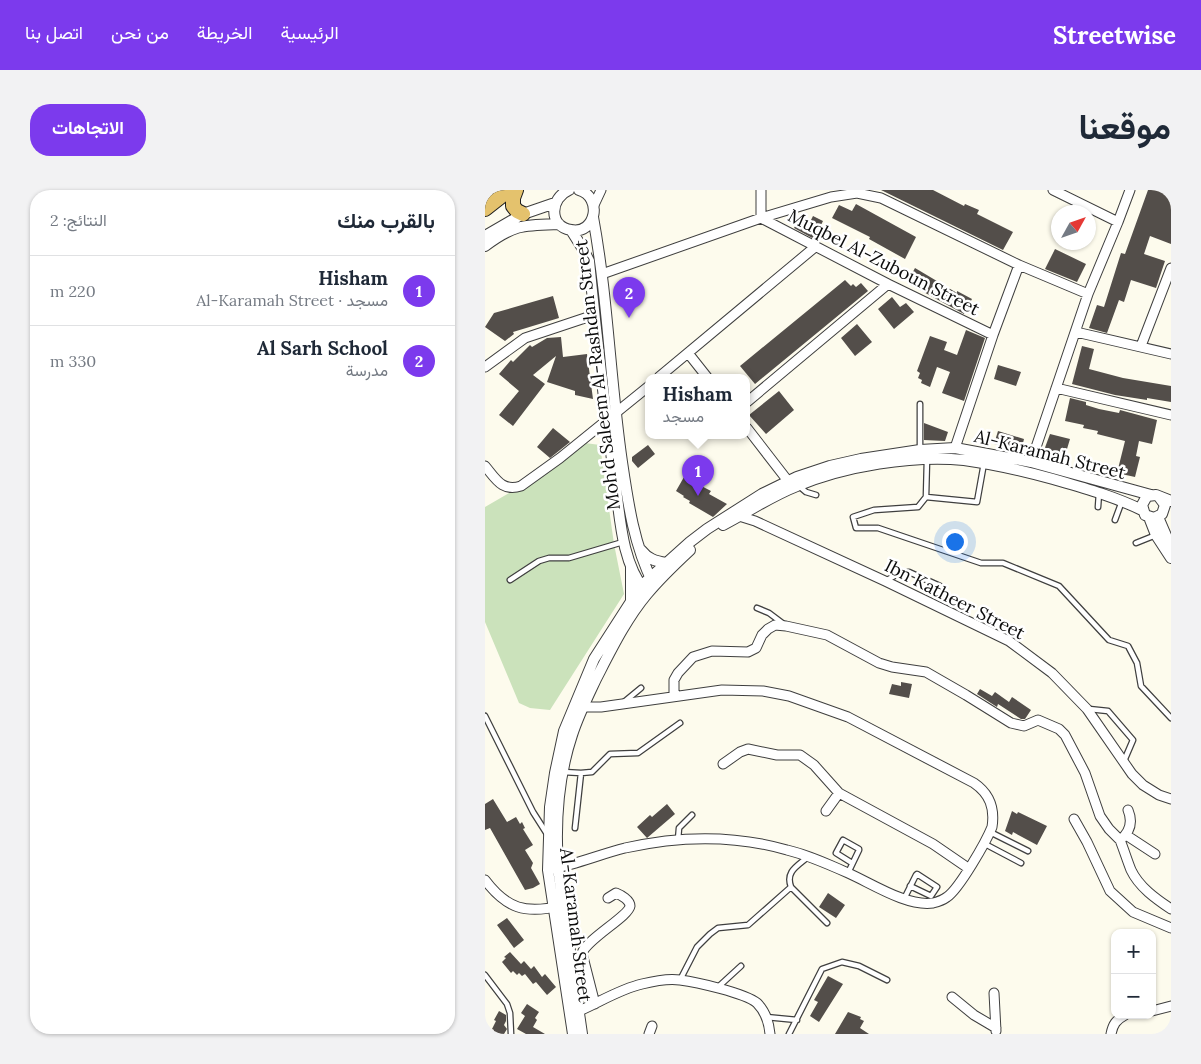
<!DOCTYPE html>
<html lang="ar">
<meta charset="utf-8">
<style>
:root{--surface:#fff;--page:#f2f2f3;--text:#1f2937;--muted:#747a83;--line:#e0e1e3;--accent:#7c3aed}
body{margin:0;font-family:Lora,Vazirmatn,serif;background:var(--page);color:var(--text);direction:rtl}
.controls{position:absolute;right:15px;bottom:15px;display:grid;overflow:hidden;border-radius:10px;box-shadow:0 1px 4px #0004}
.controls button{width:45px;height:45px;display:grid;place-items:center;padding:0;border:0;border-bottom:1px solid var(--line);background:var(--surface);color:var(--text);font:25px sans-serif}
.compass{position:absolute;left:566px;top:15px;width:45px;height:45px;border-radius:50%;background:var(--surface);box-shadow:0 1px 4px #0004;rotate:50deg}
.you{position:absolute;left:469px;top:351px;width:18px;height:18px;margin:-12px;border:4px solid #fff;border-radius:50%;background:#1a73e8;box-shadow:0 0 0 8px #1a73e833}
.badge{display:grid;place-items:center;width:32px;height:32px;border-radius:50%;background:var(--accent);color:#fff;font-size:16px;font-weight:700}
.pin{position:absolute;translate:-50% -41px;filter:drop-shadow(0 1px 2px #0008)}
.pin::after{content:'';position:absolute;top:26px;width:18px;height:15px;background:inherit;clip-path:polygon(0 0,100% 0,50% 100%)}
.popup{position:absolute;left:160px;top:184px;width:105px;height:65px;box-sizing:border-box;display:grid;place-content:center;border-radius:10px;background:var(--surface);filter:drop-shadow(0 1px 4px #0005);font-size:16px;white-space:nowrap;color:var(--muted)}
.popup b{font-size:19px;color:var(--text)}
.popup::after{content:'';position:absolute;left:50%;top:100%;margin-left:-10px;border:10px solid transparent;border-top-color:var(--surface)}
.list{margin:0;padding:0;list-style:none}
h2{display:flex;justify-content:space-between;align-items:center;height:65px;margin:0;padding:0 20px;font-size:21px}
h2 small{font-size:16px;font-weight:400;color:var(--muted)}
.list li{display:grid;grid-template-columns:32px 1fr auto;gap:15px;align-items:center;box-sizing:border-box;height:70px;padding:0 20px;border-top:1px solid var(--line)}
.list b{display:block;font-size:19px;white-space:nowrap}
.list p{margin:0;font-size:16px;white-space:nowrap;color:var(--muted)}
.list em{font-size:16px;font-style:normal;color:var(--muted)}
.map{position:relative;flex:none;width:686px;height:844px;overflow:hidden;direction:ltr;border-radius:20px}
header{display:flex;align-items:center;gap:30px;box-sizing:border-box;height:70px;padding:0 25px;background:var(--accent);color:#fff}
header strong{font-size:24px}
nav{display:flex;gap:28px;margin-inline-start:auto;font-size:18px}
.intro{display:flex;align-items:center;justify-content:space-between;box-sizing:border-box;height:120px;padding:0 30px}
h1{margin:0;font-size:35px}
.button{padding:12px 22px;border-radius:20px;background:var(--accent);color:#fff;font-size:18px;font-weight:700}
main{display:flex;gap:30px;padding:0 30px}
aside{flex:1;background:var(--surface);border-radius:20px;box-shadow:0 1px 4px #0004}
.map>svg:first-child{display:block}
.green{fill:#cbe2bb}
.building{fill:#534e4a}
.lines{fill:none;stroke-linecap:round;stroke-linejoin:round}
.service-casing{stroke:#3f3f3f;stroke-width:7}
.minor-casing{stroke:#3f3f3f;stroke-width:11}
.tertiary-casing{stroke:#3f3f3f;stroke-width:12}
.trunk-casing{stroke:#1d1d1d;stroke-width:16}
.service{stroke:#fff;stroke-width:4.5}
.minor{stroke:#fff;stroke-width:9}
.tertiary{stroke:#fff;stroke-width:10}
.trunk{stroke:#e4c26d;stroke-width:14}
.labels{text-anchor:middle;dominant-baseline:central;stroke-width:5;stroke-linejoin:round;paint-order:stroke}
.street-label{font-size:18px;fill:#0c0c0c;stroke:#fff}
</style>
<header>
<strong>Streetwise</strong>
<nav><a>الرئيسية</a><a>الخريطة</a><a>من نحن</a><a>اتصل بنا</a></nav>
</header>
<div class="intro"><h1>موقعنا</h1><a class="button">الاتجاهات</a></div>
<main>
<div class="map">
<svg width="686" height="844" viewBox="0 0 686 844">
<rect width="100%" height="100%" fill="#fdfbed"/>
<path class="green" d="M100,253L115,255L129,354L139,404L65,520L45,518L34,513L0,432V317L45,291Z"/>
<path class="building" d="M396,0H448L479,16L480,14L494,20L492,24L528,42L518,60Z
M663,0H674L682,2L681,6L686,8V54L665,46L659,64L680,71L671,98L646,90L639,112L634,110L622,143L604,138L612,115L619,117L636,63L640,64Z
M371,14L431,47L420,69L384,49L385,47L347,28L354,15L367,21Z
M328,26L338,31L329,49L309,38L314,29L324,34Z
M570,59L601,74L592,92L560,79Z
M430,78L472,103V101L487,109L479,124L422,93Z
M360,90L366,96L368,94L371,97L376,93L383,101L270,194L255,176Z
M68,106L74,128L28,142L29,144L20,151L0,137L9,123Z
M407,107L415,117L421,113L429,122L409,139L393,119Z
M372,134L387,152L370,166L356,148Z
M481,140L500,148L479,211L457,203L465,182L452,177L445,197L436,193L437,190L433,188L435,183L432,181L445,146L462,152L459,160L472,165Z
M76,147L78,167L102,164L108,209L90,205V201L62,192L71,166L48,185L60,194L28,236L14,225L34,201L14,184L26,170L28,172L45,155L47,157L62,148Z
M597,156L609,159L604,179L638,188L686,196V212L662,208V210L630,205L587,194Z
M513,175L536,182L531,196L509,189Z
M294,201L309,220L281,244L264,225Z
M585,208L601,212V215L614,219L634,223L635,220L672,230L667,254L654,251L651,266L655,267L650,287L632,283L640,251L612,244L613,241L598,238L599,235L580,231Z
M439,233L463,242L460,251L439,250Z
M68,238L85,252L65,268L52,257Z
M513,241L539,249L537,257L509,254Z
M565,244L585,249L579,269L558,263Z
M163,255L170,264L153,278L147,271V267Z
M199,287L226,301L224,304L242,314L228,327L204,313L205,311L198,307L199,306L191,301Z
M416,492L427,494L424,508L404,504L407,494L416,496Z
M495,499L507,506L510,502L524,512L527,507L546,520L540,529H536L513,514L512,517L492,504Z
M8,609L22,632L31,627L35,634L37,632L40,638L38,639L48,655L40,660L48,673L46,678L55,694L48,698L40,700L5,638L0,640V614Z
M182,614L190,624L162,648L152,637L165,625L167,627Z
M527,621L532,624L533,622L562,636L552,655L528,642L527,645L520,641Z
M343,703L360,715L351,728L334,717Z
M22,728L39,750L29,758L12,735Z
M25,762L36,774L39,771L46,779L49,776L57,787L60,784L71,797L62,805L51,792L48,794L40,784L37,786L34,783L32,785L28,781L26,783L17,772L21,768L19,767Z
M343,786L358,794L334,832L325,826L333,812L329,810Z
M42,814L54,822L50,828L52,830L48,837L60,844H41L32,839L40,826L36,823Z
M14,821L21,825V831L19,835L22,839L19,844H7L9,840L7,839L11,831L9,830Z
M363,822L376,827L375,829L379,831L375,838L384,844H350Z"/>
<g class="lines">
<defs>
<path id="service" d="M435,259V214
M442,269L441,307L433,317L389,320L368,327L371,338H393L496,373H518L574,396L624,450L643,456L652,473L656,496L686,528
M314,296L321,302L331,305
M441,307L492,312L499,273
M613,317L614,303
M630,330L637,311
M651,353L671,345
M25,390L54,371L64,368H84L138,352
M400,391L415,383L424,382L455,396
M272,418L284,423L300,435
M139,512L156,498
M604,519L623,521L648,550L639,571
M0,526L48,622L62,644
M78,582L96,583L107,582L125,564L153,563L195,533
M90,638L96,583
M505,642L543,661
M193,650L194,638L207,625
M500,654L536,673
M324,666C313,676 300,681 306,697L342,733
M363,683L374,660V659L358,650L351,663L367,673
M419,709L431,685L432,684L452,697L446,706L425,696
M0,785L22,814L25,823L26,844
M195,790L212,757L225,744L233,738L263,735L306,697
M232,798L256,776
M281,827L312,830
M304,844L337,779L357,772L374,776L402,790"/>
<path id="minor" d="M276,0V28
M568,0L633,32
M109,15L116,0
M276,28L403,94L508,145
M117,84L276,28L346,7L372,3L396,8L534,75L603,104
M591,142L686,164
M656,156L686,78
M203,163L222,187
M0,177L40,148L109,125
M174,187L330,57
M571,198L686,225
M262,212L403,94
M262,238L303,291
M470,258L508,145L534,75
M546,272L603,104L633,32L645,0
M0,276C11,289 17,302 36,296L75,268L164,196
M252,322L254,326L270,331L400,391L524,451L567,483L602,519L647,584L658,595L674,605L686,609
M189,506V490L193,483L208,467L227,461L263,462L271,458L277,445L283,439L290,435L301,436L342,445L394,473L407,477L441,482L481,505L526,533L539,536L553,530L574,539L580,545L600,583L615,626L624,639L635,650
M238,574L255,562L263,559L292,565H315L329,575L354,603L448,654L483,678
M643,620C648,632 645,642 635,650C639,660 642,670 646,680C654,697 671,709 686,719
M341,621L354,603
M589,629L602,652L625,701L648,722L686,738
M641,645L670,664
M67,679C92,674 116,664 140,658C193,646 250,645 302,660C323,665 343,674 363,683C386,693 422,717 448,713C452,712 458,710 462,707C474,699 501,652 507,637C510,618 505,604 489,593L363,527L304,506L278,501L237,500L116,517H98
M0,690C22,719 40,724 76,716
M509,803L511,841
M467,807L489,825L511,838
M110,814L97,763C102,749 144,726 145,716C145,710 136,705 131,703L123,708
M94,821C115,812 135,799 157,794C169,791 183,788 195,790C211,792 260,803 272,813C280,821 284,833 285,844
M667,821L686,816
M164,844L167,836
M626,844C628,834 631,830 640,825"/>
<path id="tertiary" d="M84,0C65,8 63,36 86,40C111,45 118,7 94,0
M108,27C123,108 125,190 137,272C143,313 149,355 168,393
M86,40L98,59L104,71C111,142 119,213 129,284C135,322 135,370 160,401
M0,46L38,24L70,13
M0,56C29,34 39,35 74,34
M674,307L680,315L677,324L669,328L660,325L657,315L662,306L671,305L686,311
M664,327L671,345L686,368
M673,327L686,357
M238,335C263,322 286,306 312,296C360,276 427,265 479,270C509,274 539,281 568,289C599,298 628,306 657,320
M156,360C163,369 170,371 181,373
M146,412V377
M88,844L63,680L65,617L70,583L79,541L109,469L156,396L205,352L222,339L277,304L312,287L345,276L376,269L435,260L470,258L546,272L666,305
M97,844L73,678C70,634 73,587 87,545C93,526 102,508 111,489C126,460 141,429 162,404C175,388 190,374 205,360"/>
<path id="trunk" d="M31,0L28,8V16L32,21L38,24
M0,19L24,0"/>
</defs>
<use href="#service" class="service-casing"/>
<use href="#minor" class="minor-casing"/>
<use href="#tertiary" class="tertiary-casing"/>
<use href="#trunk" class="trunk-casing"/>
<use href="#service" class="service"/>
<use href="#minor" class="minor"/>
<use href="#tertiary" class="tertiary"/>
<use href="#trunk" class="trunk"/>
</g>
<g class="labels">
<g class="street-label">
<text transform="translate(399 72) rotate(27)">Muqbel Al-Zuboun Street</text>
<text transform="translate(112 185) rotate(-97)">Moh'd Saleem Al-Rashdan Street</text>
<text transform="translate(565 264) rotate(14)">Al-Karamah Street</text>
<text transform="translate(470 409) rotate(27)">Ibn Katheer Street</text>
<text transform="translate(91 735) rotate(83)">Al-Karamah Street</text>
</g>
</g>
</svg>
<div class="controls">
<button>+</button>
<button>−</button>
</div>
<svg class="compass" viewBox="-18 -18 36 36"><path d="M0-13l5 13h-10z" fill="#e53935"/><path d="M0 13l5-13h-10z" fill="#747a83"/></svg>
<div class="you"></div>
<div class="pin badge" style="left:213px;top:306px">1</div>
<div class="popup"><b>Hisham</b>مسجد</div>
<div class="pin badge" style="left:144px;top:128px">2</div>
</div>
<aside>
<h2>بالقرب منك<small>النتائج: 2</small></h2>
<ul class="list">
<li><span class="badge">1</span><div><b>Hisham</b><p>مسجد · Al-Karamah Street</p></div><em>220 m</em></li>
<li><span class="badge">2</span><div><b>Al Sarh School</b><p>مدرسة</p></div><em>330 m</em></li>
</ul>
</aside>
</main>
